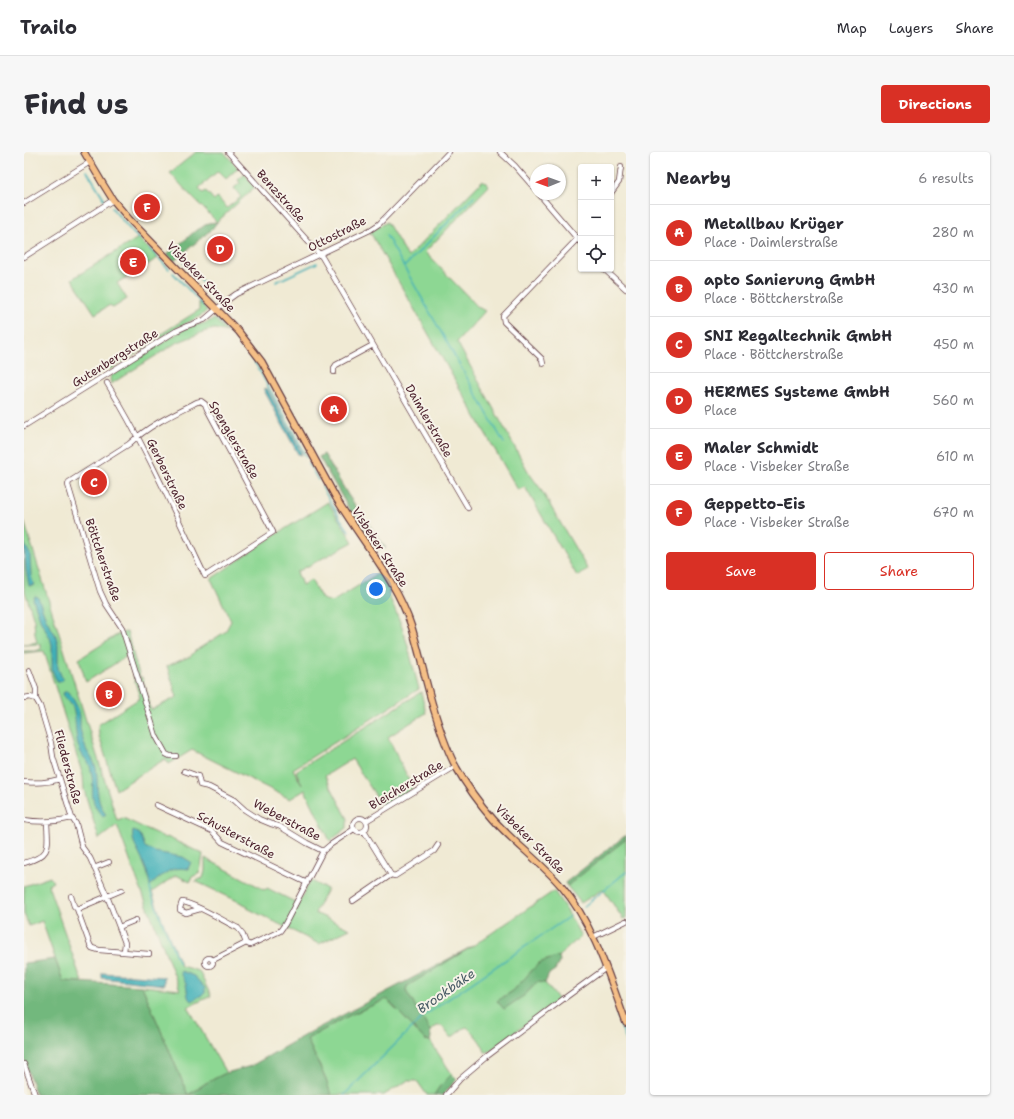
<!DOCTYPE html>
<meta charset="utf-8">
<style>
:root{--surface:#fff;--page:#f7f7f7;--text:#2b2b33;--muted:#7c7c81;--line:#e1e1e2;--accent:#d93025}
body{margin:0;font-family:"Shantell Sans",sans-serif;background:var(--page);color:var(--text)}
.controls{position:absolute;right:12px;top:12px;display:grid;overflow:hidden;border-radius:4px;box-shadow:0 1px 3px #0004}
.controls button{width:36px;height:36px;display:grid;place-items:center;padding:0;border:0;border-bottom:1px solid var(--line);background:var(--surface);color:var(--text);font:20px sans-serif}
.compass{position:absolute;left:506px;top:12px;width:36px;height:36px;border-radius:50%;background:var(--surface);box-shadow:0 1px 3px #0004;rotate:269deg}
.you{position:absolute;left:352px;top:437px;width:14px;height:14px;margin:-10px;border:3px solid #fff;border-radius:50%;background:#1a73e8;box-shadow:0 0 0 6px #1a73e833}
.badge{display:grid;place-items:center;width:26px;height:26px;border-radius:50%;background:var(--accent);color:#fff;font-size:13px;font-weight:700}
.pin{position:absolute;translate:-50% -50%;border:2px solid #fff;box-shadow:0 1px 4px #0006}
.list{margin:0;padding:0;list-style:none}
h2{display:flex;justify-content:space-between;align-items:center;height:52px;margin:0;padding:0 16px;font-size:17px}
h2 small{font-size:13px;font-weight:400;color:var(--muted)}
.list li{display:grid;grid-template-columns:26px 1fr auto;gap:12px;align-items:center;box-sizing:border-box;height:56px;padding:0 16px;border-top:1px solid var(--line)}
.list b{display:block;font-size:15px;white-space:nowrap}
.list p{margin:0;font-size:13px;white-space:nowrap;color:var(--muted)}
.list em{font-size:13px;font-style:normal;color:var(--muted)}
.actions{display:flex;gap:8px;padding:12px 16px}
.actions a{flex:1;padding:9px 0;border:1px solid var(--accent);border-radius:4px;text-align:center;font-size:14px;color:var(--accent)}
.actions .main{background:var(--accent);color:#fff}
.icon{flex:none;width:22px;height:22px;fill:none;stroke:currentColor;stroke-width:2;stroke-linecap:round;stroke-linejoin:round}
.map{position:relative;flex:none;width:602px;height:943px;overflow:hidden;border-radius:4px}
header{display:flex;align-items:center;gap:24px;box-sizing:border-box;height:56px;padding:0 20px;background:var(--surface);border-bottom:1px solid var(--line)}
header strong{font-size:19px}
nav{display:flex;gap:22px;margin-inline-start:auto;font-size:14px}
.intro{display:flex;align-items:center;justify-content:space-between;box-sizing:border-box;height:96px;padding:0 24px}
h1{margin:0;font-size:28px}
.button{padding:10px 18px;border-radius:4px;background:var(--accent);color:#fff;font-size:14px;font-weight:700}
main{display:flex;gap:24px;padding:0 24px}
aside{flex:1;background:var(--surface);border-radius:4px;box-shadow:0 1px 3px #0004}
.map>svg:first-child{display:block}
.green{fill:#8dd793;stroke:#6c7b5f}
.forest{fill:#72b87d;stroke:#5e6c54}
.water{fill:#3fb0b8;stroke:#446872}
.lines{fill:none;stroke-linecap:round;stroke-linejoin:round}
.stream{stroke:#3fb0b8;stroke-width:1.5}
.minor-casing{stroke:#633d44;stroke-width:6}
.major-casing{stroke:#633d44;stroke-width:8}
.minor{stroke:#fff;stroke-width:4.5}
.major{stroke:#f5bf86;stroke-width:5.5}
.labels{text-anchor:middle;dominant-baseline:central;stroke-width:4;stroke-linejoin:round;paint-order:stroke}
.street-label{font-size:12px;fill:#4a1f2b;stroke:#f7f3e8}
.water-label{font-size:13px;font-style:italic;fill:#465963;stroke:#f7f3e8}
</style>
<header>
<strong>Trailo</strong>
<nav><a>Map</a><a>Layers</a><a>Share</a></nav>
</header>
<div class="intro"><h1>Find us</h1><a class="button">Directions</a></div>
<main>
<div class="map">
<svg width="602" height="943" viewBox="0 0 602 943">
<rect width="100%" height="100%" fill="#f7f3e8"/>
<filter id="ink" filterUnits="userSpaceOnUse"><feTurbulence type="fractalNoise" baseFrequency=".025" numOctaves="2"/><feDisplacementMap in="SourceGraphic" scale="8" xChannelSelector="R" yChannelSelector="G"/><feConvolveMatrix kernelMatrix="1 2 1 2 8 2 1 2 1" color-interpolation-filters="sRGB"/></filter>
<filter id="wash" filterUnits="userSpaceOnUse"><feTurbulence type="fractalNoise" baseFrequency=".012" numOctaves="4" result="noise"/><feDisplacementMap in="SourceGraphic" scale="16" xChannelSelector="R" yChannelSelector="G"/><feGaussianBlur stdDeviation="0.9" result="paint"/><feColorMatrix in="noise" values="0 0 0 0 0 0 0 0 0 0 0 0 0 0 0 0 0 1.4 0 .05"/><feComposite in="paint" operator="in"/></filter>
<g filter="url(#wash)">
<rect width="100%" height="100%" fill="#f0ead4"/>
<path class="green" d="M172,0H200L214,16L202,27L194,19L175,36L179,41L182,39L190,48L193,45L203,56L217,45L210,36L216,31L214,28L221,22L231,35L193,70L168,45L146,21Z
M459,28L465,34L401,100L454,155L461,159L433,190L505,321L516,336L564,418L553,424L501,335L494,338L346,80L363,70L384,105Z
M114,86L134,106L93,131L103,147L89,156L86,153L71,162L48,127Z
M175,150L183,158C179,165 159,172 151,177L87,217L79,216L126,189L175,158Z
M191,167L203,180L191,177L182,179L152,191L87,232L86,227L88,223L128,197L164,175L181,171Z
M304,350L329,390L273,420L278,433L287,428L298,447L308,450L355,421L366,440L364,441L377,472L383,491L395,537L269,617L278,633L272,619L397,540L402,561L364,585L389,636L359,655L328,607L301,624L324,667L323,671V676L306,689L281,638L266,647L168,598L145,612L141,607L92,638L75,584L74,573L116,546L103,504L62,530L55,507L96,481L103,480L116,526L118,525L126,551L125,552L127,558L153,545L143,514L167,504L171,499L201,480L207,469L187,427L248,385Z
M0,369L93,668L99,666L142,686L143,685L179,702L176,721L168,725L166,730L152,723L128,740L137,765L157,814L175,819L187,844L164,855L202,921L182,931L164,943L118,834L156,838L109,717L93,673L75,687L60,638L59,624L20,499L0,501V499H11L17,497V493L14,492L0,493V492L13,490L11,482L10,468L0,436Z
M602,687V766L599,767L579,737L557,751L543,734Z
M181,706L241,738L243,736L275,752L286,728L303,737L291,761L326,777L295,792L223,756L224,754L171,729L179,726L181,719Z
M26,725L29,730L24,733L58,830L39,829L18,769L5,774L0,762V734Z
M530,739L542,757L557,784L535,804L515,811L489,839L473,849L501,843L513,830L521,831L535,848L464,900H461C458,890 450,882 443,875L440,876L427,886L418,874H413L406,879L382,839L383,834L447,795Z
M363,847L401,888L406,889L428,922L416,934L410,943H403L393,929H383L360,943H307L302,928L283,887L326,863Z"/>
<path class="forest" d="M193,70L188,77L150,109L143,102L162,87L171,79L177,76L184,71Z
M300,302L324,343L362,396L353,397L328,362L295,305Z
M602,683V687L543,734L541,731Z
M447,795L383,834L382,839L406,879L407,885L406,889L401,888L363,847L326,863L283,887L302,928L307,943H12L0,907V811L31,807L39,829L118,834L164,943L182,931L202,921L227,914L281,883Z
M535,804L536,809L531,818L525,822L521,831L513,830L501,843L480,857L473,849L489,839L515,811Z
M428,922L433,927L419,943H410L416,934Z"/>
<path class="water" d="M240,236L243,237L277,300V303L274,302L240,238Z
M0,391L6,402L7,424L10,433L5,434L2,418Z
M11,444L14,445L22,467L32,484L34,493V516L39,528L36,530H33L28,518V493L26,486L17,470L9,447Z
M43,539C50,547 54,554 56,564C56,568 56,572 56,576C57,582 60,590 62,597C65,603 70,608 72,616C75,634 70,646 82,663L79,665C62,646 72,640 67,619C66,610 61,608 57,601C50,587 53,570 49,556C47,549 41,551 39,541Z
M109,679C118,681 118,688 121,695L131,700L159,705L167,710L164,717C146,714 140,722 126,734C125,728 124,721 121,715C118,705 106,689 109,679Z
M157,819L170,824L181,836V841L168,849L164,845L162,832L156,821Z
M78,821L140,825V833L78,826Z"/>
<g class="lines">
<path class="stream" d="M63,19L81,48
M88,56L109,81L116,88
M362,83L480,291
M125,96L145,117
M159,110L188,139
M380,115L450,44
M149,121L180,154
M252,130L293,111
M194,167L215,190L233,214L282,305
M285,312L294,328
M298,335L317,368L325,379
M126,734L127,741L155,812
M559,755L602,720
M593,864L602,888
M320,943L401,863L546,764"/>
</g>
</g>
<g filter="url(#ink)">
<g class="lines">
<defs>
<path id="minor" d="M204,0L298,105L444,356
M476,0L491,14L512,38
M587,41L595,30L597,15
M515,42L557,91
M0,51L66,10
M0,105L89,48
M580,117L602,137
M519,212L518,207L480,170L479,164L557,83
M310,220V216L312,213L349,193
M83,231C121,293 150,359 181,424L249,380L183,257L181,252L177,249L173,250C149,262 124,274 105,292L45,330L44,333L76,439L82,452L98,476L132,584L142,602L146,604H152
M0,274L152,179L163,174L180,168L201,150L212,142L346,78L355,72L425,0
M5,518L12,537V547
M0,546L6,545L12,547
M12,547L16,554L27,591L29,605L48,666L52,672L58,695L66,706L83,744L95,775L101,791L100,800
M160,619L174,624L176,633L185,635L210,648L221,658L235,667L247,672L255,674L283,691L299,699
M0,630C14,631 22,631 36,627
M132,653L188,679L198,690L283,731
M329 673a7 7 0 1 1 14 0a7 7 0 1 1-14 0Z
M0,668C18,671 31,670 48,666
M342,669L432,614
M340,679L367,723
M0,711C28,703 24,696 23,670
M70,716L85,710
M98,738L53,757L66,793L68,796L75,798L125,802
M47,744L50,754L53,757
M329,749L367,723L371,724L410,699L414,693
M176,757L162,761L156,758V756L158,750C169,750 203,771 214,776L218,781L222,791
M95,775L112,768
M569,785L602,769
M181 810a4 4 0 1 1 8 0a4 4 0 1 1-8 0Z
M189,808L222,791L226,793L256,779L261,772L299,699L306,693L330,677
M0,912L11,943
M422,943L436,927L462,905L538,848L582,816"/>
<path id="major" d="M60,0L79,32L89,48L106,68L215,180L238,210L312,346C338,390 372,427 388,476C396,503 402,531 410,558C416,577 422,597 432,615C442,633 455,651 469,667C490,691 517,710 538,735C570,773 585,824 602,871"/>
</defs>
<use href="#minor" class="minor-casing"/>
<use href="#major" class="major-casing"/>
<use href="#minor" class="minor"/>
<use href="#major" class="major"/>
</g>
</g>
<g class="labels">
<g class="street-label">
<text transform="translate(257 44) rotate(48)">Benzstraße</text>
<text transform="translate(313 82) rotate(-27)">Ottostraße</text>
<text transform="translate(177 125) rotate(46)">Visbeker Straße</text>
<text transform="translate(91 206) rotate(-32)">Gutenbergstraße</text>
<text transform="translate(405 269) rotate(60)">Daimlerstraße</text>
<text transform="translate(210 288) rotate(60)">Spenglerstraße</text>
<text transform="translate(143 322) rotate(64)">Gerberstraße</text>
<text transform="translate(356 395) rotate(57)">Visbeker Straße</text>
<text transform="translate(79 408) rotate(71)">Böttcherstraße</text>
<text transform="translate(44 615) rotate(75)">Fliederstraße</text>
<text transform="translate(382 633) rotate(-31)">Bleicherstraße</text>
<text transform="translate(263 668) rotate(28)">Weberstraße</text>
<text transform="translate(212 683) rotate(28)">Schusterstraße</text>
<text transform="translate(506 687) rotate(45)">Visbeker Straße</text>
</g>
<g class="water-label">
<text transform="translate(422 839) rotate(-35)">Brookbäke</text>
</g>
</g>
</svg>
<div class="controls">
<button>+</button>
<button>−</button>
<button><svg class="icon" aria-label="locate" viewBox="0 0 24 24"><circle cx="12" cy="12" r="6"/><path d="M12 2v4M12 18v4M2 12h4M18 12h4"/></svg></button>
</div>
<svg class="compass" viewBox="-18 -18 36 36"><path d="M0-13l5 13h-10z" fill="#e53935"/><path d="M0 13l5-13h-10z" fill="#7c7c81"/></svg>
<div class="you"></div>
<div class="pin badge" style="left:310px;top:257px">A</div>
<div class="pin badge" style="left:85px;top:542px">B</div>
<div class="pin badge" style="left:70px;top:330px">C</div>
<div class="pin badge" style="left:196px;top:97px">D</div>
<div class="pin badge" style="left:109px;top:110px">E</div>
<div class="pin badge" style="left:123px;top:55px">F</div>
</div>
<aside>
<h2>Nearby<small>6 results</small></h2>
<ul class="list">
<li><span class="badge">A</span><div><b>Metallbau Krüger</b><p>Place · Daimlerstraße</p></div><em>280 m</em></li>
<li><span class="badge">B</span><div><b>apto Sanierung GmbH</b><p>Place · Böttcherstraße</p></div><em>430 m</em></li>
<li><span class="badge">C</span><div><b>SNI Regaltechnik GmbH</b><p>Place · Böttcherstraße</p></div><em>450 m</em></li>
<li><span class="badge">D</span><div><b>HERMES Systeme GmbH</b><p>Place</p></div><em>560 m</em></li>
<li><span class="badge">E</span><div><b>Maler Schmidt</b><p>Place · Visbeker Straße</p></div><em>610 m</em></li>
<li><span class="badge">F</span><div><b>Geppetto-Eis</b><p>Place · Visbeker Straße</p></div><em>670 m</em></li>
</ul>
<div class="actions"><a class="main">Save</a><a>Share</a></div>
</aside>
</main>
